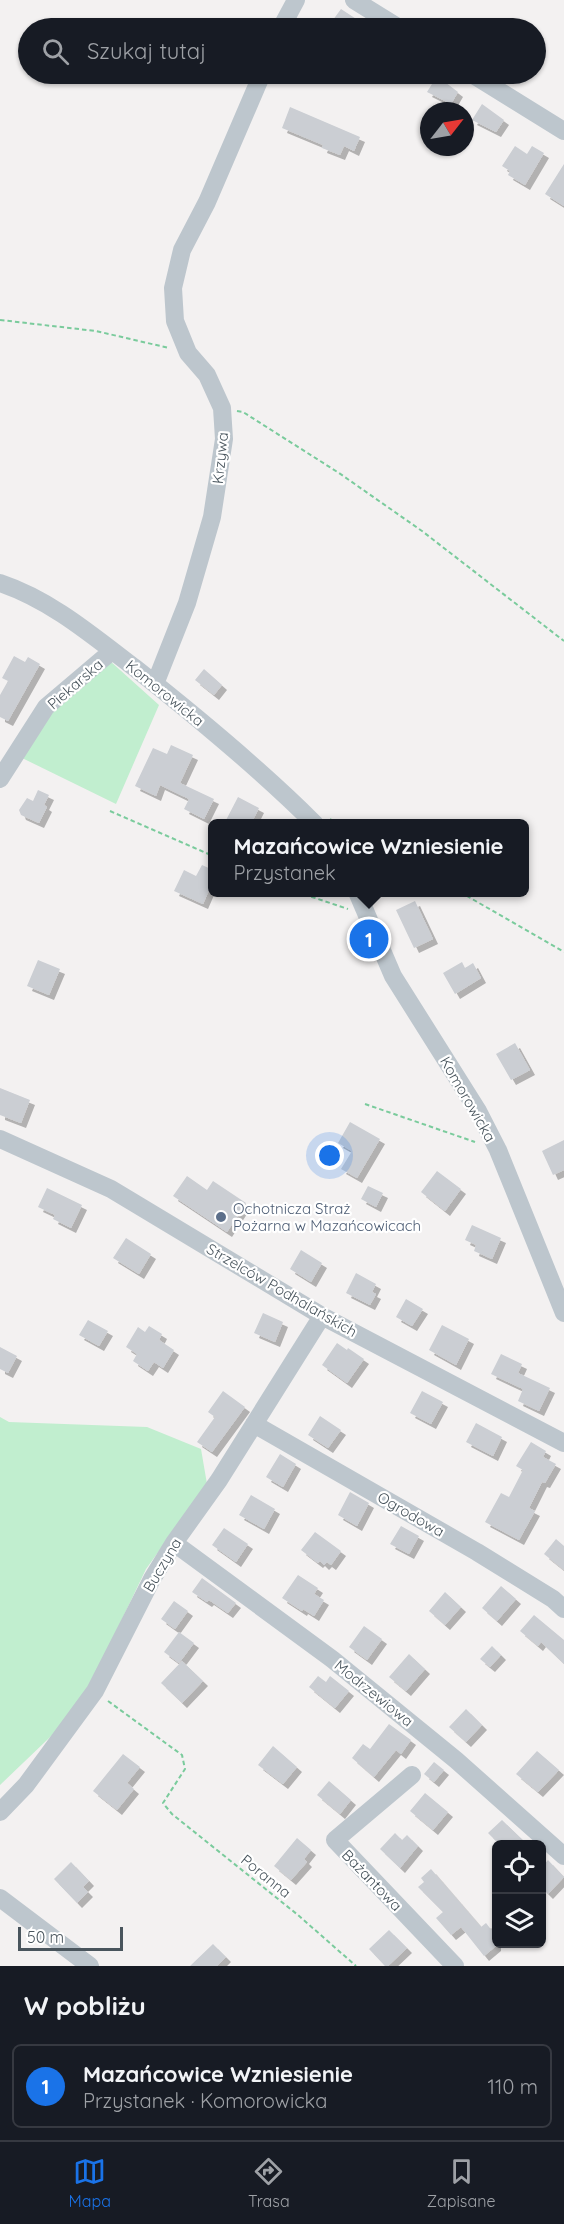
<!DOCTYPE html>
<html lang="pl">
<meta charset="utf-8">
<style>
:root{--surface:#171b24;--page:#20242c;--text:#f1f3f6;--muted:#9ea1a6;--line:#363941;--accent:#1a73e8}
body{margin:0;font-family:Quicksand,sans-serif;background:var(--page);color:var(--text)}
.controls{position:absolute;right:18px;bottom:18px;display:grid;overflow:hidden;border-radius:9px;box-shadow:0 2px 4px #0004}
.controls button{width:54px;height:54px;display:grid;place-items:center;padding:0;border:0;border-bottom:2px solid var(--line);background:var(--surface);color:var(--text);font:30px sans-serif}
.compass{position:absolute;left:420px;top:102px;width:54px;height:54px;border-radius:50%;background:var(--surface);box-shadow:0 2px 4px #0004;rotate:59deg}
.scale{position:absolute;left:18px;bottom:15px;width:105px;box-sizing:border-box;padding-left:6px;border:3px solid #49555d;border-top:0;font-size:16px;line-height:21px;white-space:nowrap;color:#49555d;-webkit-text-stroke:4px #fff;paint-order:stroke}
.you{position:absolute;left:330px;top:1156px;width:21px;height:21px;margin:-15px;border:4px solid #fff;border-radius:50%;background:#1a73e8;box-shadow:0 0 0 9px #1a73e833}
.badge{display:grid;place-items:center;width:39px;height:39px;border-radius:50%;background:var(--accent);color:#fff;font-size:20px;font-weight:700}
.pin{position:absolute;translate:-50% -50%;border:3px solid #fff;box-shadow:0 2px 6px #0006}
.popup{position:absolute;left:208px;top:819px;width:321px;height:78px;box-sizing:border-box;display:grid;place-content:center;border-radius:9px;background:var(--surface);filter:drop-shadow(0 2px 4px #0005);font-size:20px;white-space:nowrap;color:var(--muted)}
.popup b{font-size:22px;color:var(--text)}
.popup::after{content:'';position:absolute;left:50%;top:100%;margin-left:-12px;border:12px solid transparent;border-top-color:var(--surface)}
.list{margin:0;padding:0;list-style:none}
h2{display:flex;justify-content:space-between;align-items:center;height:78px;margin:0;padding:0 24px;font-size:26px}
h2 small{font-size:20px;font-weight:400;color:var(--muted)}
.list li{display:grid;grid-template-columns:39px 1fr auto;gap:18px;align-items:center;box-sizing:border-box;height:84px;margin:0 12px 12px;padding:0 12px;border:2px solid var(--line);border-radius:9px}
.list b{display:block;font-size:22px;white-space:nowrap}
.list p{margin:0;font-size:20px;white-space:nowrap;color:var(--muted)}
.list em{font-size:20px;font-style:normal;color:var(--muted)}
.icon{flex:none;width:33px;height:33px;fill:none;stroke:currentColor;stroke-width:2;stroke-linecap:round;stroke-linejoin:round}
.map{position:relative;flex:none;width:564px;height:1966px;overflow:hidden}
.search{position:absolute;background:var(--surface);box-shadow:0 2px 4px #0004;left:18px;right:18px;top:18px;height:66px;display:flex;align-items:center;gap:15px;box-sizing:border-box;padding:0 21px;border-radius:33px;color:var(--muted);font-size:22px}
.sheet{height:174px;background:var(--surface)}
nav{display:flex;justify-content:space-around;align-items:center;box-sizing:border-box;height:84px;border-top:2px solid var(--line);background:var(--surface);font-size:16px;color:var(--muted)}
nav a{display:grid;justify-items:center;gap:3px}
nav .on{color:var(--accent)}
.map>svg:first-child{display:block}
.green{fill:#c1eecf}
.building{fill:#cbced3;filter:url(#shadow)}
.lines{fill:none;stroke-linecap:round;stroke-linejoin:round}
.path{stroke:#7acb9c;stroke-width:2;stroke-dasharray:4.5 3;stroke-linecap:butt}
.minor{stroke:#bdc6cd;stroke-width:18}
.service-dot{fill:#5c6f8a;stroke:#fff;stroke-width:2}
.labels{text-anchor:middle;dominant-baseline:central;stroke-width:4.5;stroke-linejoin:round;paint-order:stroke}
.street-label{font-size:15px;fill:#49555d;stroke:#fff}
.service-label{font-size:15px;fill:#4e5e75;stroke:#fff;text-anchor:start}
</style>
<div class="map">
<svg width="564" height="1966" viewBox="0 0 564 1966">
<defs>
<filter id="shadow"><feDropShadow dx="5" dy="5" stdDeviation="0" flood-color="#0004"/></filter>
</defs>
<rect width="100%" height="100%" fill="#f3f1f1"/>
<path class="green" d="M110,661L159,705L116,804L20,757L52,711Z
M0,1417L9,1422L147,1427L201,1449L207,1484L146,1569L91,1684L70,1718L0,1785Z"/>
<path class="building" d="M341,9L370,28H337L330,24Z
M437,76L458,92L451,104L427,92Z
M482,104L504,120L496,132L472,120Z
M290,107L360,137L354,151L344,146L340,155L322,148L323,145L282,128Z
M515,146L527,154L532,146L544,153L525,185L508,175L510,171L502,166Z
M564,164V206L545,194Z
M14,656L25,662L28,657L40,664L8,721L0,717V695L8,681L2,678Z
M204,669L222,685L214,695L195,680Z
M171,745L193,755L180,783L214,799L204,819L184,809L189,799L160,785L156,796L135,786L153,748L167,754Z
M38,790L49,795L44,805L47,807L39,823L21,815L19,810L27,798L33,801Z
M238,797L259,808L251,824H224Z
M202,865L213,870V881L203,904L174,891L184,870L196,876Z
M415,901L433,939L414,948L396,910Z
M38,960L60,969L49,995L27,986Z
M462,962L465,968L473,963L481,978L455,994L443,973Z
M515,1043L530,1070L511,1080L496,1054Z
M0,1088L30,1100L21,1123L0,1115Z
M350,1122L380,1139L357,1178L341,1169L352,1151L338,1143Z
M564,1140V1170L553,1175L542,1151Z
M437,1171L461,1189L445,1211L421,1192Z
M187,1176L207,1190L213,1181L246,1203L227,1232L173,1196Z
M368,1186L383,1193L376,1207L361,1199Z
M47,1188L82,1205L71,1228L53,1219L55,1215L38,1207Z
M472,1225L501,1238L492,1259L474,1251L476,1245L465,1240Z
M126,1238L151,1254L139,1274L113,1258Z
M301,1250L322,1263L311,1282L290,1269Z
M356,1273L376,1284L372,1292L376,1294L370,1305L346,1293Z
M406,1299L423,1309L412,1326L396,1317Z
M263,1313L283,1322L275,1342L254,1333Z
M88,1320L108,1331L99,1346L79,1335Z
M442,1325L469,1339L456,1365L429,1350Z
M149,1326L162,1334L159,1340L174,1350L163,1368L154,1362L148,1371L133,1361L137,1354L126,1347L138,1327L145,1332Z
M337,1343L347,1350L348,1348L364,1359L347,1383L322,1365Z
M0,1347L17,1356L8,1373L0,1369Z
M501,1354L522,1364L518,1373L550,1388L539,1411L518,1401L523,1389L491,1374Z
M223,1391L245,1407L212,1452L197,1442L215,1417L208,1412Z
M422,1391L443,1402L431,1424L410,1413Z
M320,1416L341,1430L328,1448L308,1435Z
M476,1423L502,1437L493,1456L466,1442Z
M531,1442L546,1451L543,1457L556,1464L545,1483L542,1482L529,1508L535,1511L519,1540L485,1522L501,1493L509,1497L523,1470L516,1466Z
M280,1454L296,1464L283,1487L266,1477Z
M350,1492L369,1503L357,1526L338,1515Z
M251,1495L275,1509L264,1529L239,1515Z
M401,1526L419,1536L409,1554L390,1544Z
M224,1528L248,1544L236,1562L212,1545Z
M315,1532L341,1551L331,1565L327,1562L324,1565L320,1561L318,1563L301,1550Z
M556,1539L564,1546V1570L544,1554Z
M298,1575L318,1588L314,1594L324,1600L314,1616L303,1609L302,1611L282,1598Z
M202,1578L236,1603L228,1613L209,1600L207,1602L192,1592Z
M501,1586L516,1599L497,1621L482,1608Z
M445,1592L461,1607L445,1625L429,1611Z
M174,1601L188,1611L175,1629L161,1619Z
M534,1615L564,1640V1664L541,1642L538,1646L520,1631Z
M364,1626L382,1639L367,1660L349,1647Z
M179,1632L194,1643L179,1663L164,1652Z
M492,1646L501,1655L490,1667L480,1659Z
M409,1654L425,1669L406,1691L389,1677Z
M182,1661L203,1681L182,1703L161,1683Z
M318,1676L326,1682L330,1676L349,1691L335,1708L309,1687Z
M466,1709L482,1725L466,1742L449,1727Z
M389,1724L411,1740L401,1754L396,1750L374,1777L352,1758L363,1744L370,1749Z
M273,1746L297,1767L283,1784L258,1765Z
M537,1751L559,1770L538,1792L516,1774Z
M123,1754L140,1767L127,1783L134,1789L117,1810L93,1791Z
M434,1762L444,1770L434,1782L424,1774Z
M329,1781L351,1800L340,1814L317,1795Z
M425,1793L448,1812L433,1830L410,1811Z
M502,1820L528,1845H500L488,1833Z
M395,1833L402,1840L407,1835L418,1846L400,1868L380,1849Z
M297,1838L311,1850L304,1859L307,1862L291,1880L274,1866Z
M548,1860L564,1877L548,1894L542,1888V1867Z
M71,1862L89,1881L83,1887L88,1892L77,1903L54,1879Z
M431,1869L481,1927L486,1923L496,1936V1946L484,1956L461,1927L451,1935L436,1918L443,1912L418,1887L424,1882L421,1878Z
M389,1930L407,1948L388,1966H385L369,1949Z
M213,1944L226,1957L217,1966H190Z"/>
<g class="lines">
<path class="path" d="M0,320L96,331L169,348
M237,411L243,412L339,473L422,531L564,641
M110,811L213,856
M330,819L338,824
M297,892L348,909
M460,892L564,952
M365,1104L475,1142
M108,1701L182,1755L185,1769L163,1803L172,1814L298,1915L356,1966"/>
<path class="minor" d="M354,0L399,28
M281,28L296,0
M472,74L564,131
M0,583C51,600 93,636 135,668C197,717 259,768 315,824
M155,684L187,603L212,517L224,439L222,408L207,375L188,353L175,321L173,288L182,250L207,202L262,74
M0,779L46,707L112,651
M357,892L393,976L478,1111L498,1150L564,1313
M0,1139L111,1189L322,1316L564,1443
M254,1424L477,1552L553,1599L564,1609
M174,1543L332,1659L456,1760L564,1856
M412,1775L335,1840L455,1966
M0,1812L26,1785L95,1691L152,1579L174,1543L219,1480L322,1316
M0,1898L90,1966"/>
</g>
<circle class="service-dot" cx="221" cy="1217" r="6"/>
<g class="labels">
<g class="street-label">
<text transform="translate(220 458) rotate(-84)">Krzywa</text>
<text transform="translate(75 684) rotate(-41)">Piekarska</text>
<text transform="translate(165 693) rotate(39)">Komorowicka</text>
<text transform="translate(468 1099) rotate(60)">Komorowicka</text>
<text transform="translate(282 1290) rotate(30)">Strzelców Podhalańskich</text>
<text transform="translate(411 1514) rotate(30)">Ogrodowa</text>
<text transform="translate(162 1565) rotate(-59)">Buczyna</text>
<text transform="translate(374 1693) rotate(39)">Modrzewiowa</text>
<text transform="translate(266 1876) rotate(39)">Poranna</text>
<text transform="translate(372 1880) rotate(46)">Bażantowa</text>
</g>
<g class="service-label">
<text x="233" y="1208">Ochotnicza Straż<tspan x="233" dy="17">Pożarna w Mazańcowicach</tspan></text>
</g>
</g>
</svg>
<div class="controls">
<button><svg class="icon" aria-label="locate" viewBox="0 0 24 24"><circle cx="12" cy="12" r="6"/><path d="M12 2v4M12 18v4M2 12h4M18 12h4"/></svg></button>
<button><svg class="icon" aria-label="layers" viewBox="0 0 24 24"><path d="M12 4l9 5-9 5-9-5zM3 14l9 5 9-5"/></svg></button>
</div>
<svg class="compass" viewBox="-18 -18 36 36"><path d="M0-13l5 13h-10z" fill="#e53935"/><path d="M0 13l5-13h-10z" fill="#9ea1a6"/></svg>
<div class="scale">50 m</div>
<div class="you"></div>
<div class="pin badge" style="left:369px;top:939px">1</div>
<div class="popup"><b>Mazańcowice Wzniesienie</b>Przystanek</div>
<div class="search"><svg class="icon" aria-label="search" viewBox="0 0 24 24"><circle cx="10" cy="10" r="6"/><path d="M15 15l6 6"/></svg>Szukaj tutaj</div>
</div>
<section class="sheet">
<h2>W pobliżu<small></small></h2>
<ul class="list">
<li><span class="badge">1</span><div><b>Mazańcowice Wzniesienie</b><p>Przystanek · Komorowicka</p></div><em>110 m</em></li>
</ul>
</section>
<nav>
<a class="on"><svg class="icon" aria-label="map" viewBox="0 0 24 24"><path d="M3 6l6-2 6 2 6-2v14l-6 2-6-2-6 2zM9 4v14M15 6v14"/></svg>Mapa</a>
<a><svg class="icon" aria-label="directions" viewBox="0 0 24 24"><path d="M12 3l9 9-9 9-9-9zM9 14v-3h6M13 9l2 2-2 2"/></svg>Trasa</a>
<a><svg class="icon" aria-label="saved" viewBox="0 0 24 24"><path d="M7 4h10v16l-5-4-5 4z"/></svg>Zapisane</a>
</nav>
